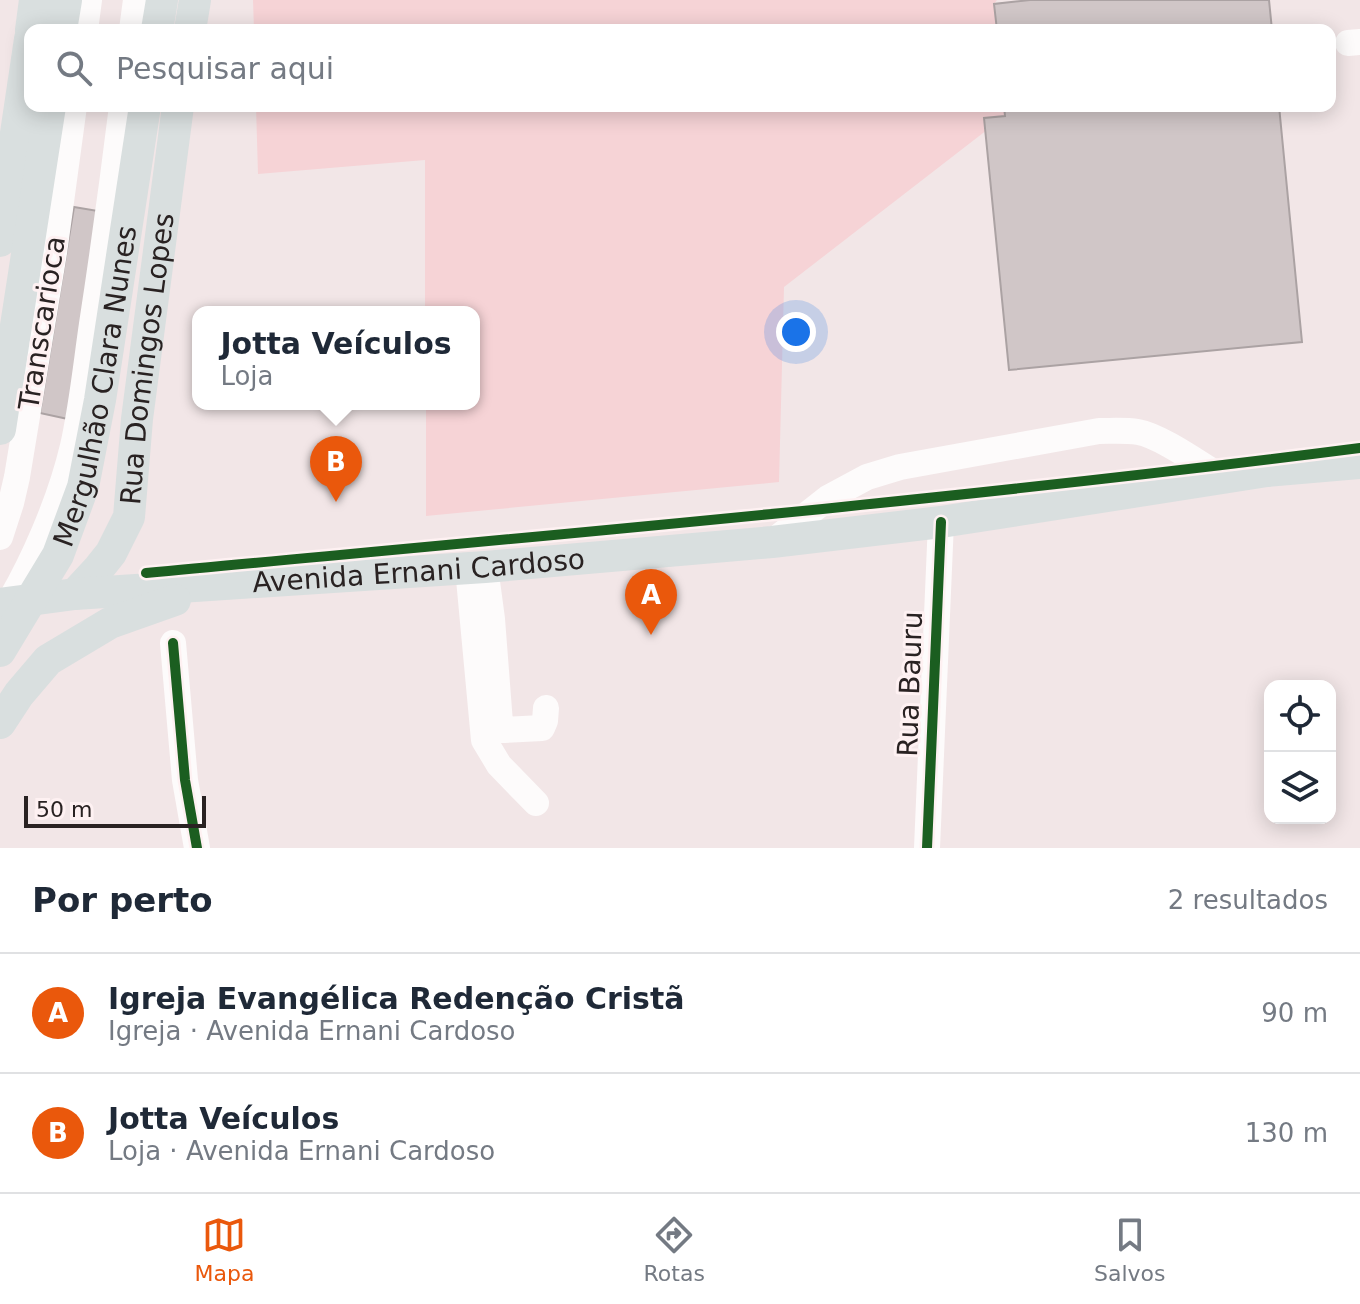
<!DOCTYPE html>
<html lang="pt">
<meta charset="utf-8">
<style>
:root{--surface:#fff;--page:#f6f6f7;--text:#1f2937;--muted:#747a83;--line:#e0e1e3;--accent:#ea580c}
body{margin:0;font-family:"DejaVu Sans",sans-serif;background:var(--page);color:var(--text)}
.controls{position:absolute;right:24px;bottom:24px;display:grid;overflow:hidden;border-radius:16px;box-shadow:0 4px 20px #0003}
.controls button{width:72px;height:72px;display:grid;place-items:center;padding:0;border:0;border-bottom:2px solid var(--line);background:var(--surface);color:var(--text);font:40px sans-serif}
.scale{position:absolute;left:24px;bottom:20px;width:182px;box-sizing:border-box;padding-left:8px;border:4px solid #292222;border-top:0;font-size:22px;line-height:28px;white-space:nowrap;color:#292222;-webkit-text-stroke:6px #fef1f2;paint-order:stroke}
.you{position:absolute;left:796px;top:332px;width:28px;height:28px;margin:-20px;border:6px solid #fff;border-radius:50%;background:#1a73e8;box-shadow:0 0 0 12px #1a73e833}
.badge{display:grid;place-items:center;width:52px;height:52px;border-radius:50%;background:var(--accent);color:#fff;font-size:26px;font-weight:700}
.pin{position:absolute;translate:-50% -66px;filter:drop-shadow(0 2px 4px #0008)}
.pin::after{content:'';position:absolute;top:42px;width:28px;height:24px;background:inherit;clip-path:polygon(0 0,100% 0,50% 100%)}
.popup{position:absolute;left:192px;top:306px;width:288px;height:104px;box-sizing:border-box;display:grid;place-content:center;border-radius:16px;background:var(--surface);filter:drop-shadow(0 2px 6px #0005);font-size:26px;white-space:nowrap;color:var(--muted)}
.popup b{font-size:30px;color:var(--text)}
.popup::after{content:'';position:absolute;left:50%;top:100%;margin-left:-16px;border:16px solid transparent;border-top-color:var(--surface)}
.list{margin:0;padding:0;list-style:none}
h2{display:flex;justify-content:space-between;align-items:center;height:104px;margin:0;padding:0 32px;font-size:34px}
h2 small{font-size:26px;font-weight:400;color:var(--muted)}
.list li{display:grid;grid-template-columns:52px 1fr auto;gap:24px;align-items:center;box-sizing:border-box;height:120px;padding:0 32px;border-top:2px solid var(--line)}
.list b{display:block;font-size:30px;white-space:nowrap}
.list p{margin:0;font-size:26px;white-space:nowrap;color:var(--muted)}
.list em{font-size:26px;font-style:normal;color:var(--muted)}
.icon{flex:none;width:44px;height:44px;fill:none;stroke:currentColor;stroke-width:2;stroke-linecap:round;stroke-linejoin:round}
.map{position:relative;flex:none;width:1360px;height:848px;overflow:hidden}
.search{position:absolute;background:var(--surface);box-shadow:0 4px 20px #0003;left:24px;right:24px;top:24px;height:88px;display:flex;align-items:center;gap:20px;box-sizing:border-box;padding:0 28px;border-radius:16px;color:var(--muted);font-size:30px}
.sheet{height:344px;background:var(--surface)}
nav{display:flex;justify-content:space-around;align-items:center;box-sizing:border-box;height:112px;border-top:2px solid var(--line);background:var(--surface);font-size:22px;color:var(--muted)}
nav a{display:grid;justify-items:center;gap:4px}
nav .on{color:var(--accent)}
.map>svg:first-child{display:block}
.green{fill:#f6d3d6}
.building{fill:#d0c6c7;stroke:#aba2a3;stroke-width:2}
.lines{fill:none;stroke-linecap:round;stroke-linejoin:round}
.minor{stroke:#fdfbfb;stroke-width:26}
.major{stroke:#d9dfdf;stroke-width:32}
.cycleway-casing{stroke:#fef1f2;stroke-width:15}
.cycleway{stroke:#1b5e20;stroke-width:10}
.labels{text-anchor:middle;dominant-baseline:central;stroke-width:6;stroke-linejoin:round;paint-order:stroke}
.street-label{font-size:28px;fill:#292222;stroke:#fef1f2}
</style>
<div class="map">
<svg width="1360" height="848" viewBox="0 0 1360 848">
<rect width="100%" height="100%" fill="#f2e6e7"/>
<path class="green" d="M253,0H997L994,4L997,30H254Z
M256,106H1004L1005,116L784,287L779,482L426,516V404H474V312H425V160L258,174Z"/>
<path class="building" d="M1030,0H1269L1272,30H997L994,4Z
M1004,106H1279L1302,342L1009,370L984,118L1005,116Z
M74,207L104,212L77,421L40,413Z"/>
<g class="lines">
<path class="minor" d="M85,30L89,0
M132,30L136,0
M1348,43L1360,42
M0,537L11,503L17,477L54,253L74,106
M772,542L828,498L867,477L900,467L1099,431C1112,431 1125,430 1138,432C1161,436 1201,465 1223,478
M485,567L492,619L500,723L504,730L542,728L545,721L546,708
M468,568L484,740L499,765L536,803
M2,614C32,566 60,501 73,446C82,406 86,365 92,324C103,252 113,179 122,106
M173,643L185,780L197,848
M927,848L941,522"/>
<g class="major">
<path d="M31,30L35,0"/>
<path d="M61,30L66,0"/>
<path d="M157,30L162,0"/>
<path d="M190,30L195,0"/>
<path d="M0,241L30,39"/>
<path d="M0,429L50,106"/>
<path id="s1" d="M75,594L99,568L111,553L129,517L137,419L178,106"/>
<path id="s2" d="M0,604L75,594L485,567L772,542L941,522L1267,471L1360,463"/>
<path id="s3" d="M0,651L58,555L83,487L100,400L145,106"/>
<path d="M0,723L19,694L48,660L110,623L175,600"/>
</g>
<defs>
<path id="cycleway" d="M146,573C551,535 956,500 1360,448
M173,643L185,780L197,848
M927,848L941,522"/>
</defs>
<use href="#cycleway" class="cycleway-casing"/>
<use href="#cycleway" class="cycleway"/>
</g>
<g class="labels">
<g class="street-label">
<text transform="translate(42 323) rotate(-81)">Transcarioca</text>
<text stroke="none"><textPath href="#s1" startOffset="254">Rua Domingos Lopes</textPath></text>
<text stroke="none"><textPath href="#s3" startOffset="286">Mergulhão Clara Nunes</textPath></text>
<text stroke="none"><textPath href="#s2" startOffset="420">Avenida Ernani Cardoso</textPath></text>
<text transform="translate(910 684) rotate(-88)">Rua Bauru</text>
</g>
</g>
</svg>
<div class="controls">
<button><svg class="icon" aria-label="locate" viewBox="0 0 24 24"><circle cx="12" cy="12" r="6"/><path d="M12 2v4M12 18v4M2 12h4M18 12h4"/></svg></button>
<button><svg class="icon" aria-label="layers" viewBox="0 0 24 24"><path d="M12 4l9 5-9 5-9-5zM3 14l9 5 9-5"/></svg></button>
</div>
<div class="scale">50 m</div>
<div class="you"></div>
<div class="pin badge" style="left:651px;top:635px">A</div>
<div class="pin badge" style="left:336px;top:502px">B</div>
<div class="popup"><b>Jotta Veículos</b>Loja</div>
<div class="search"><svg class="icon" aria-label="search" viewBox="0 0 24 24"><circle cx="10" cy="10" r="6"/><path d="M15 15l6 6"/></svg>Pesquisar aqui</div>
</div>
<section class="sheet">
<h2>Por perto<small>2 resultados</small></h2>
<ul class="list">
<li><span class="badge">A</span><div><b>Igreja Evangélica Redenção Cristã</b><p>Igreja · Avenida Ernani Cardoso</p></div><em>90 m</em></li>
<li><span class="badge">B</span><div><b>Jotta Veículos</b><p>Loja · Avenida Ernani Cardoso</p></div><em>130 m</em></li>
</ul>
</section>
<nav>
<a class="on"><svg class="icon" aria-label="map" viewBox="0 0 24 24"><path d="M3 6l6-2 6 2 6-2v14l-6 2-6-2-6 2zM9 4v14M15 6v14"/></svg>Mapa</a>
<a><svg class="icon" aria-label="directions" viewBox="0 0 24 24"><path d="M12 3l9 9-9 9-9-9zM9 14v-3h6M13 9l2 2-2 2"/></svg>Rotas</a>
<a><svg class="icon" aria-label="saved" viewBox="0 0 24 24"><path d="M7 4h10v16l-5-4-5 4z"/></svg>Salvos</a>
</nav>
